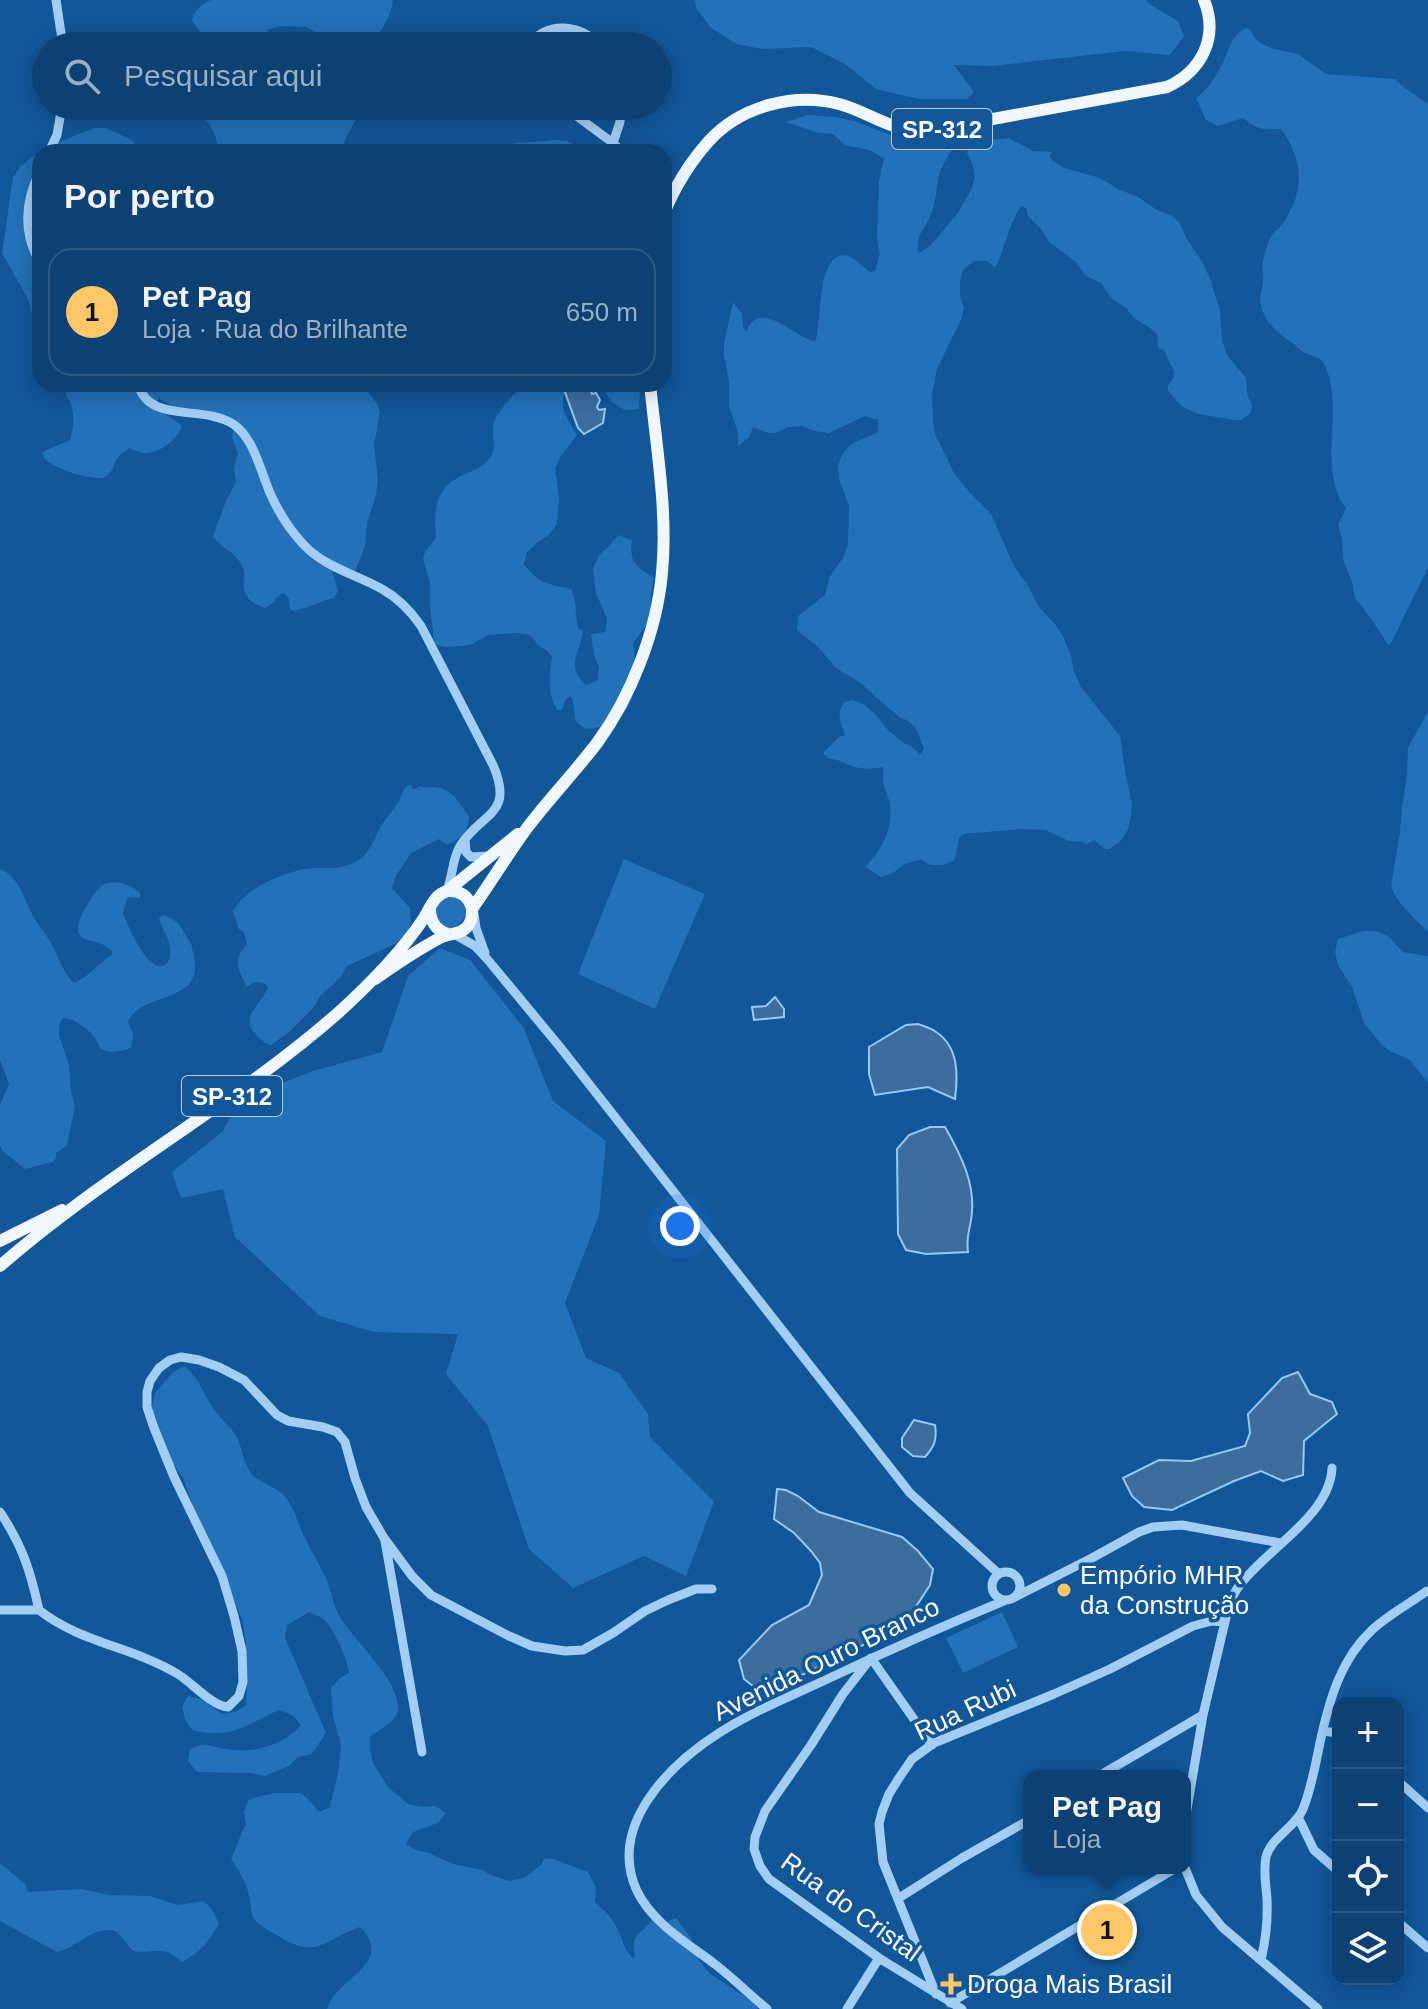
<!DOCTYPE html>
<html lang="pt">
<meta charset="utf-8">
<style>
:root{--surface:#0d4173;--page:#1b4c7b;--text:#f1f3f6;--muted:#9aafc4;--line:#2d5a85;--accent:#ffc766}
body{margin:0;font-family:Arial,sans-serif;background:var(--page);color:var(--text)}
.controls{position:absolute;right:24px;bottom:24px;display:grid;overflow:hidden;border-radius:16px;box-shadow:0 4px 20px #0003}
.controls button{width:72px;height:72px;display:grid;place-items:center;padding:0;border:0;border-bottom:2px solid var(--line);background:var(--surface);color:var(--text);font:40px sans-serif}
.you{position:absolute;left:680px;top:1226px;width:28px;height:28px;margin:-20px;border:6px solid #fff;border-radius:50%;background:#1a73e8;box-shadow:0 0 0 12px #1a73e833}
.badge{display:grid;place-items:center;width:52px;height:52px;border-radius:50%;background:var(--accent);color:#111;font-size:26px;font-weight:700}
.pin{position:absolute;translate:-50% -50%;border:4px solid #fff;box-shadow:0 2px 8px #0006}
.popup{position:absolute;left:1023px;top:1770px;width:168px;height:104px;box-sizing:border-box;display:grid;place-content:center;border-radius:16px;background:var(--surface);filter:drop-shadow(0 2px 6px #0005);font-size:26px;white-space:nowrap;color:var(--muted)}
.popup b{font-size:30px;color:var(--text)}
.popup::after{content:'';position:absolute;left:50%;top:100%;margin-left:-16px;border:16px solid transparent;border-top-color:var(--surface)}
.list{margin:0;padding:0;list-style:none}
h2{display:flex;justify-content:space-between;align-items:center;height:104px;margin:0;padding:0 32px;font-size:34px}
h2 small{font-size:26px;font-weight:400;color:var(--muted)}
.list li{display:grid;grid-template-columns:52px 1fr auto;gap:24px;align-items:center;box-sizing:border-box;height:128px;margin:0 16px 16px;padding:0 16px;border:2px solid var(--line);border-radius:24px}
.list b{display:block;font-size:30px;white-space:nowrap}
.list p{margin:0;font-size:26px;white-space:nowrap;color:var(--muted)}
.list em{font-size:26px;font-style:normal;color:var(--muted)}
.icon{flex:none;width:44px;height:44px;fill:none;stroke:currentColor;stroke-width:2;stroke-linecap:round;stroke-linejoin:round}
.map{position:relative;flex:none;width:1428px;height:2009px;overflow:hidden}
.search{position:absolute;background:var(--surface);box-shadow:0 4px 20px #0003;left:32px;top:32px;width:640px;height:88px;display:flex;align-items:center;gap:20px;box-sizing:border-box;padding:0 28px;border-radius:44px;color:var(--muted);font-size:30px}
.panel{position:absolute;background:var(--surface);box-shadow:0 4px 20px #0003;left:32px;top:144px;width:640px;height:248px;border-radius:24px}
.map>svg:first-child{display:block}
.green{fill:#2371b8}
.water{fill:#3c6d9d;stroke:#94caf7;stroke-width:2}
.lines{fill:none;stroke-linecap:round;stroke-linejoin:round}
.minor{stroke:#a2cef4;stroke-width:9}
.major{stroke:#f0f7ff;stroke-width:12}
.poi-dot{fill:#ffc766;stroke:#115799;stroke-width:3}
.labels{text-anchor:middle;dominant-baseline:central;stroke-width:7;stroke-linejoin:round;paint-order:stroke}
.shield{fill:#115799;stroke:#b8cde0;stroke-width:2}
.shield-label{font-size:24px;font-weight:bold;fill:#fff}
.poi-label{font-size:26px;fill:#fff;stroke:#115799;text-anchor:start}
.street-label{font-size:26px;fill:#fff;stroke:#115799}
</style>
<div class="map">
<svg width="1428" height="2009" viewBox="0 0 1428 2009">
<rect width="100%" height="100%" fill="#115799"/>
<path class="green" d="M211,0H393C391,17 382,31 370,44H357L344,39L331,38L318,34L306,27L280,26L267,30L274,46H204V37L192,20C195,9 201,4 211,0Z
M695,0H1146L1151,5L1178,21L1184,36L1170,55L1125,51L992,66L954,65L974,92L967,99H919L876,89L845,64L811,47L761,49L737,44L711,28L696,8Z
M1246,28L1250,30L1255,38L1262,44L1274,49L1298,54L1326,74L1395,79L1402,86L1428,104V568L1391,643L1388,645C1382,634 1375,625 1368,615C1363,609 1362,604 1355,599L1352,581L1343,560L1342,540L1338,524L1346,509C1316,467 1345,411 1325,365C1320,356 1314,357 1305,353C1299,350 1296,345 1291,342C1276,332 1261,319 1260,299C1260,293 1263,287 1263,281C1264,274 1261,268 1263,262C1264,255 1268,239 1273,234C1277,229 1282,226 1285,220C1305,188 1303,159 1281,129C1264,130 1257,130 1243,118L1218,126L1206,120L1196,98C1208,90 1218,73 1224,60C1230,47 1232,35 1246,28Z
M185,106H364L346,137L342,152H218C217,128 205,116 185,106Z
M808,115L836,117L854,121L908,142L933,145L953,143C951,155 943,162 940,173C936,185 937,198 932,211C926,230 916,231 918,253L929,247L957,214L970,192L975,178L973,165L967,153L970,142L1009,138L1033,151L1052,152L1050,157L1053,161L1064,168L1100,178L1120,190L1138,197L1157,210L1172,216L1179,222L1187,239L1203,263L1210,279L1220,310L1222,339L1225,350L1230,359L1246,378L1247,393L1252,406L1250,414L1241,420H1236L1198,414L1181,406L1168,391V386L1173,378L1174,372L1165,352L1158,347L1157,334L1146,325L1135,319L1126,308L1112,299L1101,283L1086,276L1075,261L1050,243L1040,228L1028,216L1026,208L1022,206C1013,214 1003,251 997,265L995,267L987,261H974L963,270L960,282V295L964,308L961,320L937,369L932,395L933,420L935,434L954,473L971,494L991,514L1015,568L1029,587L1038,606L1055,624L1063,636L1071,656L1074,672L1081,687L1120,736L1126,777L1132,803L1131,817L1128,829L1120,842L1109,849H1105L1094,840L1087,844L1084,842L1069,841L1045,830L1020,829L963,834L959,838L955,860L943,865H930L922,860H918L904,864L893,873L881,877L865,867C881,851 893,829 890,805C889,798 886,792 884,786C883,780 883,773 883,767C871,769 861,770 849,765C841,762 838,759 829,759L823,753L839,737L845,735C841,721 835,714 845,702L853,700L864,704L878,717L887,729L905,744L910,745L920,755L924,749C919,736 915,720 900,718L859,682L836,668L818,647L797,630L798,616L825,595L830,576L843,558L848,544L849,506L839,479L838,465L843,453L853,443L878,432V420L865,416L829,433L815,431L802,426L788,427L776,433H768L753,427L749,437L738,446V433L729,406V382L724,355V343L733,302L742,314L743,327L746,332C759,298 792,335 813,341L816,340C822,322 816,256 844,255C852,255 863,267 870,272L875,271L880,254L877,240L879,181L884,158L869,150L845,145L833,134L818,133L786,122Z
M94,128H106L132,140L139,152H40V337L34,321L28,299L2,253L13,177L21,166L44,148Z
M554,140L567,141L579,147V152H497V147C516,141 534,143 554,140Z
M60,384H363L378,406L380,412L374,445L378,480L376,495L367,523L365,547L354,573L332,572L338,591L334,598C319,601 307,609 293,611L290,609L289,599L284,593C276,595 274,605 265,608C230,595 252,580 240,562C233,551 220,547 213,536L227,499L236,482L234,469L238,453L232,437L235,425L231,421L192,408L174,407L158,398C155,416 174,415 182,427C175,441 160,454 143,453C140,453 132,449 130,448C126,450 122,453 119,456C113,463 114,472 105,477C93,482 52,468 44,458C43,456 43,454 42,452L70,440C77,416 73,405 60,384Z
M524,384H568C557,407 565,415 577,435L561,456L555,468L559,497L557,524L549,535L538,542L527,552L524,564C539,584 548,584 571,589C579,606 573,612 579,629L583,631C580,654 565,666 586,685L598,680L599,667L594,655L591,634L605,632L607,618L596,594L593,568L599,556L610,545L618,535L632,540C629,563 636,566 654,578L651,594L652,613L648,623L633,643C637,677 640,718 598,727C591,729 585,730 580,725C572,719 575,704 571,696L566,699L562,710H557C547,693 549,676 552,657L548,651L540,647L530,635L515,633L489,635L470,645L446,647L436,645L434,640L430,608V583L423,558L426,550L436,538C434,511 434,488 463,475C472,471 482,468 489,459C499,445 490,437 494,423C496,412 516,393 524,384Z
M600,384H640L639,409L624,410L612,402Z
M1427,713L1428,714V932C1414,918 1397,904 1391,886L1400,833L1402,806L1407,776L1408,748Z
M410,784L413,790L420,786C428,789 433,786 440,788C455,792 461,806 469,816C469,832 460,840 446,845L439,839L411,853L396,876L392,888L410,908L411,922L406,935L395,944L347,966L341,977L320,996L314,1007L289,1032L271,1045C264,1043 260,1039 255,1033C238,1016 265,1002 268,986C260,980 254,981 247,987C238,968 232,961 247,944L244,932L237,928L238,926L233,912C242,890 282,873 305,869C325,866 338,872 359,860C371,852 375,836 382,824C387,817 393,811 397,804C402,796 402,789 410,784Z
M624,859L705,894L655,1009L578,974Z
M0,869C21,877 24,902 35,919C40,928 48,936 52,945C59,958 63,973 74,983C92,975 96,964 113,954C108,943 93,942 82,938C79,934 77,932 78,927C79,917 95,888 105,884C117,879 132,885 140,893V898L128,897L123,913C128,925 147,973 164,965C171,962 171,954 170,948C169,937 161,928 159,918L163,915C180,921 180,926 189,940C193,948 194,956 195,965C197,998 153,995 135,1012C132,1015 130,1018 128,1022L133,1034L131,1048C120,1051 110,1055 100,1048C96,1034 76,1018 63,1018L59,1025V1035L69,1065L71,1091L75,1106L67,1145L56,1153V1158L53,1162L25,1169L3,1151L0,1145V1105L9,1084L0,1060Z
M449,895L462,896C469,915 466,922 448,930L434,921L436,907Z
M1363,931H1376L1388,936L1403,952L1428,956V1083L1410,1060L1390,1051L1381,1044L1364,1023L1352,987L1338,965L1335,952L1338,939Z
M440,948L470,960L523,1027L553,1101L606,1141L599,1215L565,1303L586,1358L619,1373L648,1414L650,1437L714,1502L686,1576L644,1556L573,1588L529,1549L488,1426L446,1374L458,1334L374,1332L320,1316L235,1237L223,1189L181,1198L172,1172L222,1132L231,1116L272,1087L313,1071L382,1052L408,976Z
M184,1366C200,1378 203,1394 215,1411C221,1419 229,1425 235,1434C243,1446 242,1461 251,1473C260,1485 279,1485 289,1502C296,1513 299,1526 304,1536C311,1551 320,1565 327,1580C331,1591 333,1604 339,1615C353,1641 397,1676 398,1707C398,1722 381,1728 370,1737V1750L373,1763L388,1787L408,1804L421,1807L435,1806L446,1813L438,1823L413,1832L406,1844L416,1850L429,1853L453,1864L483,1870L488,1874L509,1881L524,1878L541,1865L545,1858L553,1859L588,1872L596,1887L595,1902C602,1909 612,1917 617,1928C623,1939 623,1949 633,1958L635,1956C630,1933 641,1936 652,1919L666,1922L676,1918L691,1938L699,1960L709,1973L753,2002L758,2009H327C335,1978 397,1964 360,1927C324,1939 318,1961 278,1936C270,1931 258,1926 253,1917C250,1910 251,1900 248,1892C245,1880 238,1869 231,1859C237,1847 239,1836 246,1825L244,1812L249,1799L274,1793H301L311,1802L319,1812L330,1807L339,1769L341,1745L333,1716L331,1688L340,1678L349,1673C347,1658 334,1628 322,1618C320,1617 311,1613 309,1612L287,1625L285,1638L326,1733L312,1754L298,1757L289,1766L264,1776L251,1773L197,1772L188,1761L190,1749C208,1741 209,1746 226,1749C253,1754 283,1746 301,1725L292,1715L279,1710C246,1725 231,1740 192,1730L185,1719L182,1707L188,1696L201,1699L222,1714L236,1712L246,1705L247,1693L245,1662L246,1643L242,1619L199,1521L183,1478L167,1455L153,1419L152,1406L155,1393L173,1372Z
M1002,1612L1018,1647L963,1673L946,1638Z
M0,1863L25,1884L28,1892L81,1889L109,1895L150,1896L178,1905L204,1901L213,1911L219,1923C210,1941 199,1953 182,1962C159,1943 157,1955 133,1951L116,1931C90,1926 81,1946 57,1952L0,1921Z"/>
<path class="water" d="M562,384H589L592,394L596,393L600,400L597,407L599,410L605,409L603,423L584,434L578,428Z
M775,997L784,1009V1017L754,1020L752,1007L766,1006Z
M918,1024C923,1026 931,1028 936,1032C959,1047 958,1075 955,1099L928,1087L875,1095L869,1074V1047L906,1025Z
M930,1127H945C961,1155 977,1186 971,1220C969,1234 966,1236 968,1252L926,1254L906,1250L898,1234L897,1149L909,1135Z
M1298,1372L1310,1394L1332,1402L1337,1414L1304,1441L1303,1475L1283,1481L1261,1471L1234,1481L1172,1510L1144,1507L1132,1496L1123,1478L1159,1460L1191,1461L1245,1446L1250,1433L1248,1414L1282,1378Z
M914,1420L935,1425C937,1439 935,1446 925,1457L913,1456L902,1447V1438Z
M777,1489L786,1490L798,1496L819,1512L902,1537L918,1551L933,1569L930,1585L904,1625L763,1694L744,1679L739,1660L772,1625L809,1605L822,1575L820,1563L811,1551L794,1533L774,1519Z"/>
<g class="lines">
<path class="minor" d="M56,0L63,46
M529,46C543,21 583,23 599,46
M563,106L613,143L622,152
M613,143L620,122L621,106
M49,152L57,135L62,106
M40,171C25,201 23,233 40,263
M138,384C149,424 201,404 233,424C254,438 260,470 270,493C278,511 289,529 303,544C324,567 355,574 382,589C398,598 410,610 421,626L493,765C515,816 481,812 460,846C452,859 453,876 447,890
M465,839L466,852L471,857L489,856
M474,914L476,928L485,953
M454,934L475,946L488,960L560,1047L910,1493L999,1574
M0,1512C23,1547 30,1570 39,1610C79,1642 132,1647 176,1673C192,1682 210,1705 228,1707L239,1696L243,1682L242,1651L234,1616L222,1576L174,1477L154,1428L147,1407V1392L150,1381L159,1368L170,1360L181,1357L199,1360L219,1367L244,1380L277,1415L288,1421L323,1427L337,1432L345,1442L355,1478L366,1507L384,1538L412,1576L431,1595L509,1636L532,1646L565,1651L583,1650L613,1633L645,1611L668,1600L696,1589H712
M385,1541L422,1752
M992 1586a14 14 0 1 1 28 0a14 14 0 1 1-28 0Z
M1015,1597L1092,1558L1139,1532L1153,1527L1182,1525L1280,1543
M0,1610H39
M1323,1731L1338,1733
M932,1745L871,1658L843,1694L811,1745L765,1811L755,1837L754,1849L760,1866L769,1879L879,1958L962,2009
M1099,1776L1203,1715
M1398,1781L1428,1808
M1298,1817L1314,1850L1338,1871
M1185,1821L1203,1715L1228,1609C1231,1601 1234,1592 1239,1586C1266,1549 1330,1516 1332,1468
M1185,1868L1196,1895L1222,1927L1318,2009
M899,1898L962,1858L1029,1820
M1398,1922L1428,1948
M1261,1960C1266,1939 1268,1920 1267,1899C1266,1885 1263,1871 1266,1857C1271,1837 1295,1828 1303,1809C1312,1787 1316,1761 1321,1738C1330,1698 1341,1659 1372,1630C1388,1615 1409,1604 1427,1591
M936,1994L883,1862L879,1824L882,1812L889,1794L899,1778L912,1759L934,1743L1054,1694L1110,1669L1193,1626L1212,1621L1225,1622
M950,2003L1176,1868
M767,2009C750,1995 734,1979 716,1965C689,1944 653,1924 637,1891C607,1826 669,1765 719,1733C755,1710 796,1694 834,1676C891,1649 948,1624 1006,1600
M847,2009L879,1958"/>
<path class="major" d="M664,213C675,187 690,162 709,141C741,106 795,92 839,104C859,109 877,121 897,127C909,131 921,130 933,130L1167,87C1202,71 1219,37 1204,0
M447,891C460,890 469,896 472,909
M430,908C430,921 435,930 448,934
M375,979C397,964 418,949 442,937C450,933 459,935 466,928C472,922 472,916 472,909C491,882 508,854 527,828C549,799 575,772 597,743C631,697 657,630 662,573C668,512 656,445 650,384
M0,1241L62,1210
M0,1266C106,1173 232,1106 338,1013C370,984 400,954 424,918C431,907 433,896 447,891L518,834"/>
</g>
<g class="poi-dot">
<circle cx="1064" cy="1590" r="8"/>
<path d="M947 1972h8v8h8v8h-8v8h-8v-8h-8v-8h8z"/>
</g>
<g class="labels">
<g class="shield">
<rect x="892" y="109" width="100" height="40" rx="6"/>
<rect x="182" y="1076" width="100" height="40" rx="6"/>
</g>
<g class="shield-label">
<text x="942" y="129">SP-312</text>
<text x="232" y="1096">SP-312</text>
</g>
<g class="poi-label">
<text x="1080" y="1575">Empório MHR<tspan x="1080" dy="30">da Construção</tspan></text>
<text x="967" y="1984">Droga Mais Brasil</text>
</g>
<g class="street-label">
<text transform="translate(826 1659) rotate(-26)">Avenida Ouro Branco</text>
<text transform="translate(965 1710) rotate(-25)">Rua Rubi</text>
<text transform="translate(851 1907) rotate(36)">Rua do Cristal</text>
</g>
</g>
</svg>
<div class="controls">
<button>+</button>
<button>−</button>
<button><svg class="icon" aria-label="locate" viewBox="0 0 24 24"><circle cx="12" cy="12" r="6"/><path d="M12 2v4M12 18v4M2 12h4M18 12h4"/></svg></button>
<button><svg class="icon" aria-label="layers" viewBox="0 0 24 24"><path d="M12 4l9 5-9 5-9-5zM3 14l9 5 9-5"/></svg></button>
</div>
<div class="you"></div>
<div class="pin badge" style="left:1107px;top:1930px">1</div>
<div class="popup"><b>Pet Pag</b>Loja</div>
<div class="search"><svg class="icon" aria-label="search" viewBox="0 0 24 24"><circle cx="10" cy="10" r="6"/><path d="M15 15l6 6"/></svg>Pesquisar aqui</div>
<section class="panel">
<h2>Por perto<small></small></h2>
<ul class="list">
<li><span class="badge">1</span><div><b>Pet Pag</b><p>Loja · Rua do Brilhante</p></div><em>650 m</em></li>
</ul>
</section>
</div>
